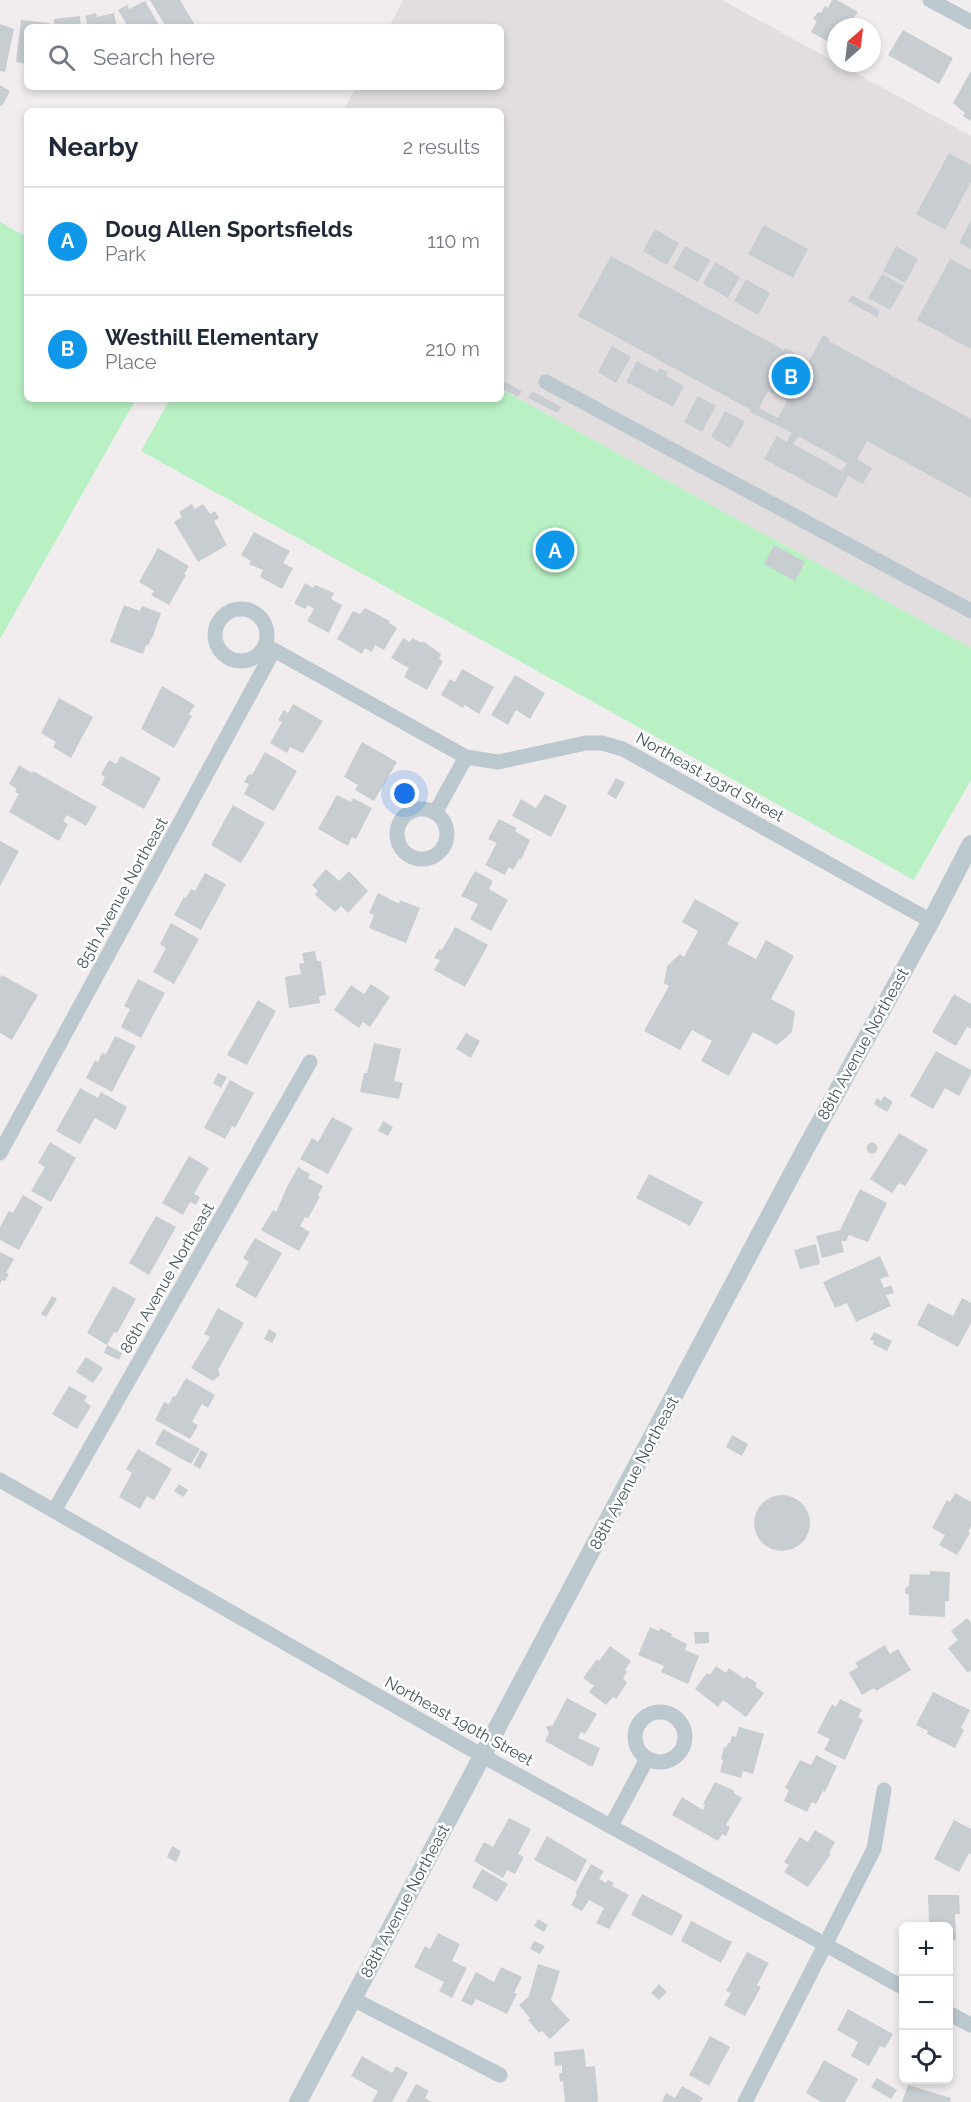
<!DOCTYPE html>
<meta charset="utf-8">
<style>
:root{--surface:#fff;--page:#f6f6f7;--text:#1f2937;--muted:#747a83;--line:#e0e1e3;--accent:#0f97e9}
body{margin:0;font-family:Raleway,sans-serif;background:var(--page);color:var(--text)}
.controls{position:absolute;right:18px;bottom:18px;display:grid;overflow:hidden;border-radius:9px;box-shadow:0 3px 9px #0003}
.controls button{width:54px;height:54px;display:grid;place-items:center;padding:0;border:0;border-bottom:2px solid var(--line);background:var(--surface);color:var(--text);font:30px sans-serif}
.compass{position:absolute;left:827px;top:18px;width:54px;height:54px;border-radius:50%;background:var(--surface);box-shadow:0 3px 9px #0003;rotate:28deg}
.you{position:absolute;left:405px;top:794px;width:21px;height:21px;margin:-15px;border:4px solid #fff;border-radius:50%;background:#1a73e8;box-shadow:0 0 0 9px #1a73e833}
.badge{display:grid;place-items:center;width:39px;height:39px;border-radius:50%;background:var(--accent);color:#fff;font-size:20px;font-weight:700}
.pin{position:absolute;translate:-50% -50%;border:3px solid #fff;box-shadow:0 2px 6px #0006}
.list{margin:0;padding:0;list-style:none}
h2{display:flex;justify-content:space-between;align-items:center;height:78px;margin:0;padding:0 24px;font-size:26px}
h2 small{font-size:20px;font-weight:400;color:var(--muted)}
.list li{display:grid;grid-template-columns:39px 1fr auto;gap:18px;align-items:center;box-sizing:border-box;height:108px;padding:0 24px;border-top:2px solid var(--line)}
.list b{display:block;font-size:22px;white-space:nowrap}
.list p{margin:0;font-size:20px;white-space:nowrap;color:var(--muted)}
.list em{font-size:20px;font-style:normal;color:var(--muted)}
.icon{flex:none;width:33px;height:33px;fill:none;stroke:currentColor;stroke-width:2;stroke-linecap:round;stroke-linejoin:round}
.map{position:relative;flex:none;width:971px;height:2102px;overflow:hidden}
.search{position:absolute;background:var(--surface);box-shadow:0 3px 9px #0003;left:24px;top:24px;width:480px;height:66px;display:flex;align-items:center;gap:15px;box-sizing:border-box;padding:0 21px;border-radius:9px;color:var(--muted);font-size:22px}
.panel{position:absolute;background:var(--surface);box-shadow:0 3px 9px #0003;left:24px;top:108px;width:480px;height:294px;border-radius:9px}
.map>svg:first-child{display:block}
.education{fill:#e2dee0}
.green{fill:#b9f1c4}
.building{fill:#c7cdd1;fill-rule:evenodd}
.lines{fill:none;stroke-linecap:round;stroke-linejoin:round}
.minor{stroke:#bbc9ce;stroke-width:15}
.tertiary{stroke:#bbc9ce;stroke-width:18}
.labels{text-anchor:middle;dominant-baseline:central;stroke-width:5;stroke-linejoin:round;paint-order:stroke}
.street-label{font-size:16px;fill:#45565c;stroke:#fff}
</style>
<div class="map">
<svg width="971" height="2102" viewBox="0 0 971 2102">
<rect width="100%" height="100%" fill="#f1edee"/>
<path class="education" d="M403,0H722L971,136V648L501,389V111H343L356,87H501V27H389Z"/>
<path class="green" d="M0,222L27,237V399H136L0,639Z
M501,389L971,648V780L914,880L141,451L170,399H501Z"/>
<path class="building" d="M150,0H180L195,25L192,27H166Z
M832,0H837L858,12L847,27H836V46L811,32L817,21L813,19L818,12L821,13L825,6L828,8Z
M145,1L160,27H128L118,10L127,5L129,9Z
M96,13L97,17L114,13L117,27H88L85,16Z
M80,16L81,27H54V19Z
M21,20L49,23L48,27H27V64L16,62Z
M0,24L14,29L5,72L0,71Z
M903,30L953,58L939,84L888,55Z
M971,71V121L963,116L965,113L953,103Z
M0,85L10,91L2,106L0,105Z
M949,153L971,165V182L945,230L916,214Z
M971,220V249L959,243Z
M764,225L808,249L793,278L748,254Z
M655,229L679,243L667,265L643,251Z
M685,246L710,260L698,282L673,268Z
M896,246L918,259L905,283L883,271Z
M611,256L784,350L785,348L809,361L823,335L830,339L829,341L971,419V498L867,441L857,459L872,468L863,484L848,476L836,498L764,459L777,436L787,442L792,433L750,412L751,410L578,316ZM768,391L787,401L778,418L759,408ZM798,436L847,463L842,471L793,444Z
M950,259L971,270V349L917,320Z
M715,262L740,277L728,298L703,284Z
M882,274L904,286L890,310L868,298Z
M746,279L770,293L758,315L734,301Z
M852,295L880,311L877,317L848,301Z
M612,346L631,357L616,383L598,372Z
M637,361L657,372L659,368L668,372L666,376L684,386L673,407L626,382Z
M501,380L522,391L518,397L501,388Z
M532,391L561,407L558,413L528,398Z
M698,396L716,406L702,432L684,422Z
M725,411L745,422L730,448L711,437Z
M192,504L195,509L203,504L210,514L215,511L219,518L214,521L227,545L198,562L174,522L182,517L179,512Z
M254,532L290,551L283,563L293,568L282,589L260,577L263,570L249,564L251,561L241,555Z
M774,545L805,562L795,581L764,564Z
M158,548L189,566L184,574L186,575L169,605L151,595L154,591L139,582Z
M305,583L313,588L315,585L334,593L331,599L342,605L329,633L307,621L314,609L308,605L305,609L295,604V602Z
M124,605L140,611L142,606L161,613L153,636L148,645H146L143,654L110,642Z
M365,608L390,621L389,623L397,628L384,650L375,645L372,652L365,648L362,654L337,639L353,611L360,614Z
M403,638L410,642L412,638L422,643L423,641L441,654L439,659L443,661L427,690L404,677L409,668L391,658Z
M462,669L494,687L479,714L465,705L463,708L441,695L450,679L455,682Z
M515,675L545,693L530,719L516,710L508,725L491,715Z
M162,686L195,705L189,714L192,716L174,748L141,729Z
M59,698L93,717L71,758L53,747L56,742L41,733Z
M293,704L323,721L303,753L290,747L287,753L270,743L282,722L278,720L284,710L288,713Z
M362,742L397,762L374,801L355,790L358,785L344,777Z
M265,752L297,771L274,811L244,794L249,784L244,782L249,774L252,775Z
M121,756L161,778L144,809L101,785L105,777L101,774L109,760L116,764Z
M19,765L32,773L33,771L97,807L86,826L67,815L63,821L68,824L59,841L9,812L19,794L15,792L17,789L9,784Z
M616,778L625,783L616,799L607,794Z
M545,794L567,806L551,837L512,816L521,799L536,808Z
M337,795L351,802L353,798L372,808L356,839L352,837L348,846L318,829Z
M233,805L265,823L241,863L211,845Z
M499,819L517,828L515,831L530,840L521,860L519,859L513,870L509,867L505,875L485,865L497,843L488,839Z
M0,841L19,851L0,886Z
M326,869L339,881L349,871L368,891L348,913L341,906L335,912L315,895L318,891L312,885Z
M475,871L493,881L489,889L508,900L491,931L470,919L478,904L461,896Z
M205,873L226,884L201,930L174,915L184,897L186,898L191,889L195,891Z
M378,893L399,904L400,900L420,908L406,943L369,928L374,915L369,913Z
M695,899L739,923L727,944L756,959L766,940L794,956L771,999L795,1012L792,1032L777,1045L753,1032L729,1076L701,1061L712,1041L692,1030L680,1050L644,1031L669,986L664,983L667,966L680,954L684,957L698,931L682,922Z
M171,923L199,939L174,984L153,972L166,948L160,944Z
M455,927L488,945L465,987L434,970L440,960L434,958L439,949L442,950Z
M315,951L317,961H321L326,995L319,996L320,1003L289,1008L285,977L301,974L299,964L304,963L302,953Z
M2,975L38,995L12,1040L0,1033V978Z
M138,979L165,993L141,1038L121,1027L130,1009L124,1006Z
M371,984L390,997L370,1027L363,1022L359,1028L334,1010L351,985L364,994Z
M954,994L971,1004V1029L967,1027L956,1046L932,1032Z
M258,1000L276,1011L247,1065L227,1055Z
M466,1033L480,1041L471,1058L456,1049Z
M115,1036L136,1046L112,1092L86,1078L95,1060L98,1062L102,1053L106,1054Z
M374,1043L401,1049L394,1081L403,1083L399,1099L360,1092L364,1073H367Z
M936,1051L971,1070V1074L959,1096L945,1088L933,1109L910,1096Z
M218,1073L227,1077L221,1088L213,1083Z
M230,1080L254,1093L235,1128L232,1126L225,1139L204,1128Z
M80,1088L98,1098L101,1092L127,1107L116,1130L95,1118L80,1144L56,1131Z
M884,1096L893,1102L887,1112L874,1104L877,1098L881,1101Z
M332,1117L353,1128L328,1174L300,1159L312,1138L318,1142Z
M383,1121L393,1127L388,1136L378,1131Z
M899,1133L928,1150L905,1186L899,1183L892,1193L870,1179Z
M50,1142L76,1158L51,1202L31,1191L45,1167L38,1163Z
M866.5 1148a5.5 5.5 0 1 1 11 0a5.5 5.5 0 1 1-11 0Z
M189,1156L209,1168L194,1194L200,1197L196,1205L190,1202L183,1215L162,1203Z
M298,1167L310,1174L308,1178L323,1186L318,1195L320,1197L308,1218L305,1217L300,1226L310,1232L299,1251L261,1230L273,1210L276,1212L287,1187Z
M649,1174L703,1202L690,1226L636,1198Z
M860,1189L887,1203L868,1242L849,1235L846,1241H841L844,1252L822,1258L816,1236L840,1230Z
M23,1195L43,1207L19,1250L0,1240V1227L9,1211L13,1213Z
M156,1216L176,1227L149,1275L129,1263Z
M255,1238L282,1253L256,1298L235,1286L249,1262L243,1258Z
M816,1244L820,1264L800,1269L794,1250Z
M0,1252L14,1259L6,1273L9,1274L5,1281L2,1280L0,1284Z
M880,1256L889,1276L880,1279L884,1288L891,1285L894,1293L886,1295L891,1306L856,1322L847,1303L835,1308L823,1282Z
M113,1286L136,1299L117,1333L114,1332L107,1345L87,1333Z
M52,1296L57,1299L46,1317L41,1314Z
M962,1298L971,1303V1323L958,1347L917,1325L928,1303L953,1316Z
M218,1308L244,1323L218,1370L220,1375L213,1381L191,1368L210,1337L204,1334Z
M269,1329L277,1334L272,1343L264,1339Z
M874,1332L892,1341L887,1351L873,1344L874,1341L870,1340Z
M107,1345L122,1353L119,1360L104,1353Z
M86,1357L103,1368L93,1383L76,1372Z
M186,1378L215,1395L208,1408L202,1404L192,1422L198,1425L190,1439L155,1420L164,1402L169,1404L173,1396L175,1397Z
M69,1386L87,1396L84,1401L91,1406L77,1429L52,1414Z
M163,1429L200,1449L191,1464L155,1444Z
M732,1435L748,1444L742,1456L726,1447Z
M138,1449L172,1469L154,1500L147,1496L140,1509L119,1497L132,1473L126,1469Z
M201,1450L208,1454L200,1469L193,1465Z
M179,1484L188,1490L183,1497L174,1491Z
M955,1493L971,1502V1526L968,1532L970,1533L957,1555L939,1545L945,1535L932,1528L947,1500L950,1502Z
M754 1523a28 28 0 1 1 56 0a28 28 0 1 1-56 0Z
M930,1571L950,1572L949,1601H945V1617L909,1615V1595L905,1593V1588L909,1586L910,1574L930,1575Z
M967,1618L971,1623V1670L968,1673L948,1648L958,1640L951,1631Z
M650,1627L659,1631L660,1628L672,1634L671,1636L687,1644L685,1650L699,1656L688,1684L661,1672L664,1666L638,1655Z
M694,1632H709V1643L695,1644Z
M885,1645L890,1654L898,1649L911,1670L876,1691L874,1688L862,1695L849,1673L858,1667L855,1663Z
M610,1646L631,1661L625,1670L627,1672L623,1678L627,1683L616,1699L613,1697L606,1705L589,1692L594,1686L583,1678L597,1659L599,1661Z
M716,1666L726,1673L729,1668L744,1679L746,1676L757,1683L755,1686L764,1693L746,1717L723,1700L718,1707L695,1689L707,1673L710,1675Z
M933,1692L970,1710L961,1728L964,1730L955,1748L927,1734L928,1731L916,1725Z
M567,1698L597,1714L585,1734L581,1732L578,1738L600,1748L593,1766H590L545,1741L549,1733L546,1727L553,1725Z
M840,1699L862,1710L858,1717L863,1720L845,1760L824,1750L830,1739L817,1733L832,1704L836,1707Z
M739,1727L764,1734L753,1774L743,1771L741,1778L720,1772L723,1760L721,1759L724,1747L726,1748L728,1743H730L732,1736L736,1737Z
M816,1755L837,1766L825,1792L823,1791L816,1804L812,1802L807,1812L784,1801L789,1790L785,1788L800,1760L811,1765Z
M715,1782L735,1791L734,1793L742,1798L726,1825L730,1827L726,1836L722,1834L718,1841L672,1815L682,1797L703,1810L705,1805L703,1804Z
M509,1818L531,1829L518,1854L524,1857L515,1874L507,1870L503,1878L474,1861L484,1842L493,1847Z
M954,1820L971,1829V1854L969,1853L959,1872L934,1859Z
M815,1830L835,1842L829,1853L831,1854L808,1887L784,1872L789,1865L784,1862L800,1837L808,1842Z
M547,1836L587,1860L576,1882L534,1860Z
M172,1846L181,1851L176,1862L167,1857Z
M591,1864L604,1871L599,1879L606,1883L608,1880L614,1883L612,1886L629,1895L609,1929L596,1923L604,1908L589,1900L582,1911L571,1905L577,1894L575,1893Z
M482,1869L508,1884L497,1902L472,1887Z
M642,1894L683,1915L672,1936L631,1915Z
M928,1895H959L960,1914H955L956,1940L948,1941V1926H929Z
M538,1919L548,1925L544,1932L534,1926Z
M691,1921L732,1942L721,1963L681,1941Z
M438,1933L460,1944L452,1961L467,1968L452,1998L439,1991L444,1982L414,1967L425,1946L430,1949Z
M534,1941L545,1946L540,1954L530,1949Z
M747,1952L769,1963L757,1985L761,1987L745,2016L724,2005L731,1993L726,1991Z
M538,1964L560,1971L551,2000L570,2020L550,2039L542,2031L539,2033L528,2020L530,2018L519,2005L529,1996Z
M501,1967L522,1977L514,1993L517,1994L507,2014L476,1999L472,2006L461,2001L476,1972L494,1982Z
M659,1984L667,1992L659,2000L651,1993Z
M848,2009L893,2034L885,2048L880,2046L869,2066L851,2056L858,2042L837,2030Z
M710,2036L730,2047L709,2086L689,2075Z
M584,2049L586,2067L595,2066L598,2100L597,2102H565L563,2081L560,2082L559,2073H562V2065L555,2066L554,2052Z
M362,2056L392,2073L396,2066L408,2073L392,2102H372L378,2091L351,2076Z
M824,2060L858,2079L845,2102H821L806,2093Z
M877,2078L897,2090L891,2099L871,2087Z
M416,2084L429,2091L425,2098L432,2102H406Z
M908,2085L951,2098L950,2102H902Z
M682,2086L703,2098L700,2102H662L666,2093L675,2098Z"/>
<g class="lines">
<path class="minor" d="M930,0L971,22
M546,382L971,611
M215 635a26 26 0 1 1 52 0a26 26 0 1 1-52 0Z
M265,645L466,757L498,762L586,743H602L623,749L931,921
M397 834a25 25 0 1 1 50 0a25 25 0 1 1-50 0Z
M435,813L466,757
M0,1153L274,650
M0,1480L483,1756L904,1988
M54,1511L310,1062
M635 1737a25 25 0 1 1 50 0a25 25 0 1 1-50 0Z
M611,1826L647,1759
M353,1999L500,2075
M948,2013L971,2025
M745,2102L874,1849L884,1790"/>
<path class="tertiary" d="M298,2102L802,1155L931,921L971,844"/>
</g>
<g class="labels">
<g class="street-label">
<text transform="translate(710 777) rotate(29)">Northeast 193rd Street</text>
<text transform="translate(122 893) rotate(-61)">85th Avenue Northeast</text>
<text transform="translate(863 1044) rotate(-61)">88th Avenue Northeast</text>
<text transform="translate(167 1278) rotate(-60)">86th Avenue Northeast</text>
<text transform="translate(634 1473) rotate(-62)">88th Avenue Northeast</text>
<text transform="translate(459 1721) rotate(29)">Northeast 190th Street</text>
<text transform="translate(405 1901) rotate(-62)">88th Avenue Northeast</text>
</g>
</g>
</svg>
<div class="controls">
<button>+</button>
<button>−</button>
<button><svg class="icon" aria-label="locate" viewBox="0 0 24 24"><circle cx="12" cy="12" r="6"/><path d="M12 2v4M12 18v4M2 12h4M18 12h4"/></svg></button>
</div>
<svg class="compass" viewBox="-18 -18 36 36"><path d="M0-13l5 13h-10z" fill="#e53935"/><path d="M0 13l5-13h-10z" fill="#747a83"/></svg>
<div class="you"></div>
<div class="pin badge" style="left:555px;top:550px">A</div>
<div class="pin badge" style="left:791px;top:376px">B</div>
<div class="search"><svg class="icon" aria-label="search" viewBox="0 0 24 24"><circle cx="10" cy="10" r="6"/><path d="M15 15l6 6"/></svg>Search here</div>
<section class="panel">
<h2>Nearby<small>2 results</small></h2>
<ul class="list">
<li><span class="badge">A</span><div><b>Doug Allen Sportsfields</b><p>Park</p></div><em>110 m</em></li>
<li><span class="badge">B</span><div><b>Westhill Elementary</b><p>Place</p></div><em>210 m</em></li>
</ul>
</section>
</div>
